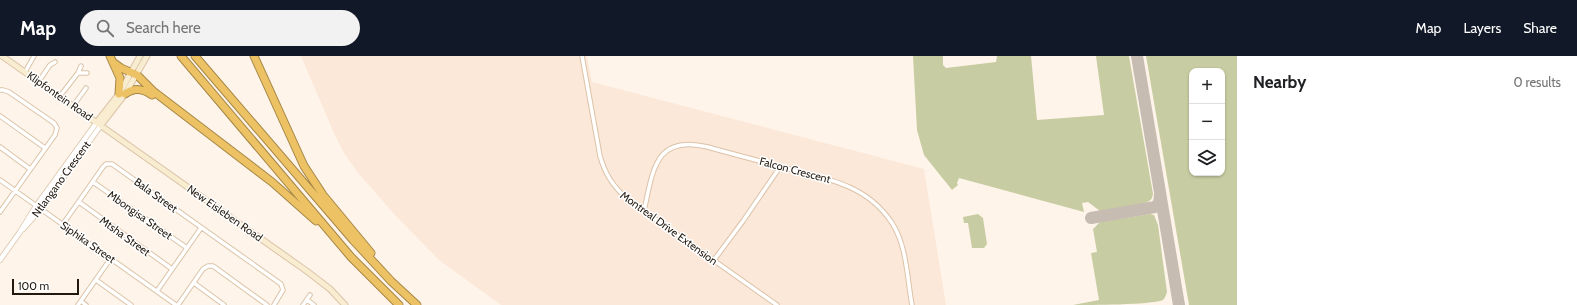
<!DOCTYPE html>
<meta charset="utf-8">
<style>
:root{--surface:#fff;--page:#f2f2f2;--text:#202124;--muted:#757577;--line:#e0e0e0;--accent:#111827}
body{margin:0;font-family:Cabin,sans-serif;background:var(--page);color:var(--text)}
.controls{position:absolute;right:12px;top:12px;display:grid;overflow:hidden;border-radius:8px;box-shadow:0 1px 3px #0004}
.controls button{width:36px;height:36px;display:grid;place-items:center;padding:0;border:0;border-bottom:1px solid var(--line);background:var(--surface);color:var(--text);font:20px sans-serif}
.scale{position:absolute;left:12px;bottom:10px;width:67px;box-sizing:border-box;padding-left:4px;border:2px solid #21190f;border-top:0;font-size:11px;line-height:14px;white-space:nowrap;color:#21190f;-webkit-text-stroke:3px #fff;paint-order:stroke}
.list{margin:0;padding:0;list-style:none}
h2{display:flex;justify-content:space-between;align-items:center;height:52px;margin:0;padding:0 16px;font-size:17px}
h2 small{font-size:13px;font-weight:400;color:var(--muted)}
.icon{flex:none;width:22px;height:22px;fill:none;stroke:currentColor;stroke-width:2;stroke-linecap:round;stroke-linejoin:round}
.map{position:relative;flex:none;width:1237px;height:249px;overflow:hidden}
header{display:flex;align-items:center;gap:24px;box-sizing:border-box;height:56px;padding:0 20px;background:var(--accent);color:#fff}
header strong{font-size:19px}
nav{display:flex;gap:22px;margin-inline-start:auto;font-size:14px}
.search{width:280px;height:36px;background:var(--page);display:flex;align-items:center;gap:10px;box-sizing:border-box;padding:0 14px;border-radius:22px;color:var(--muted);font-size:15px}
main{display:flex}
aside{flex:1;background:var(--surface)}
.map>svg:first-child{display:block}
.industrial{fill:#fce8d9}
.green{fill:#c8cca2;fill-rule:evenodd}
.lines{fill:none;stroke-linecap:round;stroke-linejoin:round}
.taxiway{stroke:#c6bcb2;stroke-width:12}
.minor-casing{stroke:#dbc3a8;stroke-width:5.5}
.tertiary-casing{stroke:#dbc3a8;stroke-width:6}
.secondary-casing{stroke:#dbc3a8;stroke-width:7}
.motorway-casing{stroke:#a58747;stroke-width:9}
.minor{stroke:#fff;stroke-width:3.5}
.tertiary{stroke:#fff;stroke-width:4.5}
.secondary{stroke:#f9edd1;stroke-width:5}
.motorway{stroke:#ecc265;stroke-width:7}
.labels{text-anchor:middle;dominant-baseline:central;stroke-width:3;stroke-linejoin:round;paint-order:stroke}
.street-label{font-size:11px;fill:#21190f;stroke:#fff}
</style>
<header>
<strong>Map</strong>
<div class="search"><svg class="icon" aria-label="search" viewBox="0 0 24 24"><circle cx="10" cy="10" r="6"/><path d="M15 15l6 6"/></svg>Search here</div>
<nav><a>Map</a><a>Layers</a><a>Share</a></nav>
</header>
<main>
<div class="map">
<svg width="1237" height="249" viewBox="0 0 1237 249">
<rect width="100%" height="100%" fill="#fef4e9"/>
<path class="industrial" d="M301,0H587L592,26L924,113L946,249H501L439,204L396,160L359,118L344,97L334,77Z"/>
<path class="green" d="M913,0H943V9L946,12L996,6L997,0H1031L1037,64L1104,59L1096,0H1129L1153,138C1152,144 1150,145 1145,147L1100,155L1088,146L1082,147L1084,156L959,122L957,127L958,129L952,134L924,99L917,74Z
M1146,0H1237V249H1189ZM1192,15H1222V117H1192Z
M978,158L983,162L987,188L984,192H972L968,167H964L963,161Z
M1150,158L1154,159L1158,169L1167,236C1166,239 1165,242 1163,244C1149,249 1091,249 1073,249L1099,244L1091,197L1097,196L1093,173L1100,166Z"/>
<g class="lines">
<path class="taxiway" d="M1137,0L1179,249
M1091,162L1155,151L1159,147L1160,139"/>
<defs>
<path id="minor" d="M582,0L600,100C605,118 613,130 627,143L777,249
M25,16L34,0
M78,17L81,10
M39,25L50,9L55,6
M0,34H3L9,36L54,67L57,72L55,79L0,156
M60,40L78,17H87
M73,50L86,32
M0,60L45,92
M0,91L30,113
M0,124L176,249
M93,126L187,192
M79,146L172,213
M644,155C653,114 655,78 708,91C732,98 757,104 781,111C823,122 866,127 892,167C907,190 907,222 912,249
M63,168L103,111L106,108H112L281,228L283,234L274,249
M714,204L743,165L780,111
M96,224L131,249
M194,227L224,249
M157,235L201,172
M307,244L314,249
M81,245L86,249
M78,249L111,202
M178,249L203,213L208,210H213L267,249
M303,249L310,239"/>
<path id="tertiary" d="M23,173L41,153L101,69
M0,204L20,176L36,150L97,66"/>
<path id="secondary" d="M2,0L308,216L330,233L345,249
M97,66L119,38L140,0
M101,69L125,38L147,0"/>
<path id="motorway" d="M110,0L120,22L119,38
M181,0L351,201L399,249
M195,0L353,184L391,225L417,249
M254,0L304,110L323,139L371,197
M114,7L121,12L137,19L153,35L272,126L316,165
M125,38C135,31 143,33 152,39"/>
</defs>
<use href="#minor" class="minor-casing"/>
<use href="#tertiary" class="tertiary-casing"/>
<use href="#secondary" class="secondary-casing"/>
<use href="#motorway" class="motorway-casing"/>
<use href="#minor" class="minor"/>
<use href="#tertiary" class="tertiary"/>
<use href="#secondary" class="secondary"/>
<use href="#motorway" class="motorway"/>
</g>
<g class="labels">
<g class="street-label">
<text transform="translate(60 40) rotate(35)">Klipfontein Road</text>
<text transform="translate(795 114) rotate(15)">Falcon Crescent</text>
<text transform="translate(61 123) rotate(-54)">Ntlangano Crescent</text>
<text transform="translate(156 139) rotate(36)">Bala Street</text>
<text transform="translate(225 157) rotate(35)">New Eisleben Road</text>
<text transform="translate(140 159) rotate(35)">Mbongisa Street</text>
<text transform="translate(669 172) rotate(36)">Montreal Drive Extension</text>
<text transform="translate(125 180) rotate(36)">Mtsha Street</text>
<text transform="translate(88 186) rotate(35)">Siphika Street</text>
</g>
</g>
</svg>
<div class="controls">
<button>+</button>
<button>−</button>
<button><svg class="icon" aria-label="layers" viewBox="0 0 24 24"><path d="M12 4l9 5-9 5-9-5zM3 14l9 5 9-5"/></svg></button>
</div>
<div class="scale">100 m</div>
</div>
<aside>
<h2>Nearby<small>0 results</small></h2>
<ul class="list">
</ul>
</aside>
</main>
